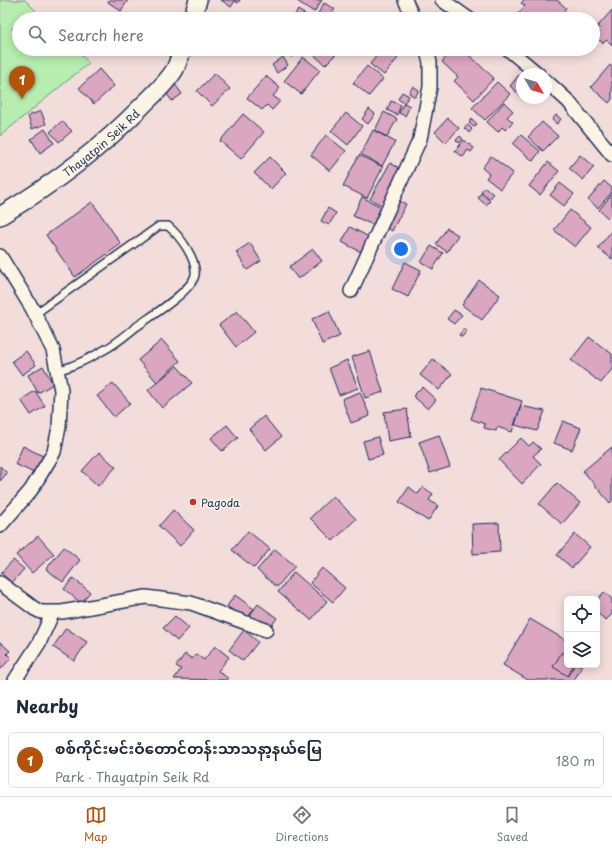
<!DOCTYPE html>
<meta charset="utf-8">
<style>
:root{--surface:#fff;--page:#f2f2f3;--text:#1f2937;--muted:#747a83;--line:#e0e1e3;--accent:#b45309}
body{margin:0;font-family:"Playpen Sans","Noto Sans Myanmar",sans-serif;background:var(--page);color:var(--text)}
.controls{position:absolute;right:12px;bottom:12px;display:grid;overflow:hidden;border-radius:6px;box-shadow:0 2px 10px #0003}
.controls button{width:36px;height:36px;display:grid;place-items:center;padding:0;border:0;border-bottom:1px solid var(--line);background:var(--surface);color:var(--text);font:20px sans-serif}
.compass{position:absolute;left:516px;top:68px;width:36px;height:36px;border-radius:50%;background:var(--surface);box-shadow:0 2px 10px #0003;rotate:128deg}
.you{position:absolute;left:401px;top:249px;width:14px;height:14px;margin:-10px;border:3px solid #fff;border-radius:50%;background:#1a73e8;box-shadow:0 0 0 6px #1a73e833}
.badge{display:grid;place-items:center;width:26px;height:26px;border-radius:50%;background:var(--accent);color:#fff;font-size:13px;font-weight:700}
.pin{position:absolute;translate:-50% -33px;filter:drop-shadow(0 1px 2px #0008)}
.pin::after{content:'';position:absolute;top:21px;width:14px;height:12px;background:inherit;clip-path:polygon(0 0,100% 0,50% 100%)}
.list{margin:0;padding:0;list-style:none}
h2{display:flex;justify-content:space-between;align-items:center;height:52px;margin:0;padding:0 16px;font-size:17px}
h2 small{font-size:13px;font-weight:400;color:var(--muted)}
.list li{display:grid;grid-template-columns:26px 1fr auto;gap:12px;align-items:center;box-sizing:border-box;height:56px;margin:0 8px 8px;padding:0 8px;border:1px solid var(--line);border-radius:6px}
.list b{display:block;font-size:15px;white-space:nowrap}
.list p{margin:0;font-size:13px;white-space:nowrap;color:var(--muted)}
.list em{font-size:13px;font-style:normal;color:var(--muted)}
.icon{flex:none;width:22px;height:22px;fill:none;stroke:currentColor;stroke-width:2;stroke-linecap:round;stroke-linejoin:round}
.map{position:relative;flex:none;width:612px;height:680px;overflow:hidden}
.search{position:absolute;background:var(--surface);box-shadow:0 2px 10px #0003;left:12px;right:12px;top:12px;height:44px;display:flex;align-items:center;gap:10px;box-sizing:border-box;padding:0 14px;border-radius:22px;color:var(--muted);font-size:15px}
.sheet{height:116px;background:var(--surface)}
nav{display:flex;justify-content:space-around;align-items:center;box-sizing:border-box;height:56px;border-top:1px solid var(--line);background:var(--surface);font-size:11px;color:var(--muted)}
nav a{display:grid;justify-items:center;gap:2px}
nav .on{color:var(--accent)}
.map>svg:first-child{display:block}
.green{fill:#b7edaf;stroke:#698e86}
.building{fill:#dba6bf;stroke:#1b2f5e}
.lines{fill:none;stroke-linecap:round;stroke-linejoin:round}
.service-casing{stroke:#1b2f5e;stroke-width:10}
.minor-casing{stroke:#1b2f5e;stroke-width:16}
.tertiary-casing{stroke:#1b2f5e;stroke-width:20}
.service{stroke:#fcf5e5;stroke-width:7}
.minor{stroke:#fcf5e5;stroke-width:13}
.tertiary{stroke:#fcf5e5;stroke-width:17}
.poi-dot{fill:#c8321e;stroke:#fcf5e5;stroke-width:1.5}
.labels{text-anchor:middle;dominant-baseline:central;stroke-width:3;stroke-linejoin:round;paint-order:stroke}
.street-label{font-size:11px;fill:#1b2f5e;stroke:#fcf5e5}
.poi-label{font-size:11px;fill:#1b2f5e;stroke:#fcf5e5;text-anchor:start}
</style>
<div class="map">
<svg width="612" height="680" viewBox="0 0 612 680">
<rect width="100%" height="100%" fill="#f2ddda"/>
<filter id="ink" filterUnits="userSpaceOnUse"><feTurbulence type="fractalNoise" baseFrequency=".025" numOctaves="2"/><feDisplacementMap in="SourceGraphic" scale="8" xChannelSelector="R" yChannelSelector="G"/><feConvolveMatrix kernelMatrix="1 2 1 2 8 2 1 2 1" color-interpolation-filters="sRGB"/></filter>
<g filter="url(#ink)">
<path class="green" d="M0,0H25L44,19H19V49H75L89,63L0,136Z"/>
<path class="building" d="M109,0H128L121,11L108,2Z
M221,0H240L238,3L235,1L231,7Z
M298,0H322L314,12L297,1Z
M524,0H557L566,8L558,18L559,19H524L518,14L525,6L521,3Z
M324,3L335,9L328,19H315Z
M298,10L312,19H292Z
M612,10V45L607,40L603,43L595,37L601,30L597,27Z
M27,14L32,19H22Z
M19,21V37L12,29Z
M289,49H300L301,51L291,57L287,51Z
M312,49H332L337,53L325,65L310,51Z
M382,49H386L398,58L384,75L370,64Z
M453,49H462L494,78L474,100L454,81L458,77L442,62Z
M283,57L288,65L277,73L272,65Z
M303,57L320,70L301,94L284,81Z
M610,65L612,67V99L609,103L591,87Z
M367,66L383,79L369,96L353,83Z
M99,69L114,86L94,104L79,88Z
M215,73L230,89L212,106L197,91Z
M519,75L522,78V97L510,86Z
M266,76L280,88L273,96L280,101L272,110L267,105L262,110L247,98Z
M497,82L510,94L485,120L472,108Z
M174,83L182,94L172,101L164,90Z
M413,86L419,90L415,97L409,93Z
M402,92L409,96L404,103L398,99Z
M391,101L401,105L397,115L387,110Z
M504,102L513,111L507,117L513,122L505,130L502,127L498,132L487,122Z
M404,103L410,106L405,116L399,113Z
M369,109L375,114L368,124L362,119Z
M41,111L46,124L32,129L28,116Z
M384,112L397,119L387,137L375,130Z
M346,113L362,126L348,145L331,131Z
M243,114L264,132L241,159L220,141Z
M556,115L561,119L557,124L552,120Z
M448,118L459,128L446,143L435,132Z
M472,119L477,124L474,127L469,123Z
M62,121L72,131L59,142L50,132Z
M542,122L558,136L543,151L528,137Z
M468,125L472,129L469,133L464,128Z
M45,129L54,143L40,153L31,139Z
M373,130L395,142L382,166L361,154Z
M326,135L346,151L330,171L311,155Z
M521,135L540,151L533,161L513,144Z
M460,136L463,139L459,143L456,140Z
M464,140L474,148L471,152L468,150L463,157L455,151Z
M359,155L383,167L367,198L343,186Z
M580,155L594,167L583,180L569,168Z
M491,156L513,173L500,189L486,178L489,174L482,168Z
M270,157L286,173L271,189L254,173Z
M548,162L559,171L540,195L529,186Z
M390,163L403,170L383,206L370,199Z
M604,181L612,188V192L598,208L588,200Z
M560,183L574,194L564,206L550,195Z
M485,187L493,194L490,199L481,191Z
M481,193L490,201L486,205L478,198Z
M612,194V214L608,218L599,210Z
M362,197L381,207L373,225L353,216Z
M396,199L406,204L392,231L383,226Z
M92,202L121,244L75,277L46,235Z
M328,208L336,213L329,225L321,221Z
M570,210L591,227L575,247L554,230Z
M350,227L369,237L361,252L342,242Z
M447,228L458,235L447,252L436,244Z
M612,230V259L598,248Z
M250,243L261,261L247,270L236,252Z
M431,246L443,253L433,269L421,262Z
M313,249L322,261L298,279L289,267Z
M405,262L421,270L408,297L392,289Z
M479,280L500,295L482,320L462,305Z
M454,310L462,315L454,324L447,319Z
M237,311L254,332L236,347L219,325Z
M329,311L340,336L322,344L312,319Z
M464,328L467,331L462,337L459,335Z
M589,337L612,354V369L601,383L571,360Z
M162,340L180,361L157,382L138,360Z
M26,351L36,365L22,375L12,361Z
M370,351L383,392L365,398L352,357Z
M433,359L452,374L439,390L420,375Z
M347,360L358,388L339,395L329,368Z
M43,366L53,384L38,393L28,375Z
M177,366L192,383L162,408L148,390Z
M113,383L130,403L114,417L97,396Z
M422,387L436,400L428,409L413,396Z
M481,388L522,401L512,432L497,427L496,431L484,428L485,424L471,419Z
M35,391L45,406L31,415L21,400Z
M360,392L370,416L351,423L342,399Z
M521,406L545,411L537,431L515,425Z
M407,409L411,437L388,441L384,412Z
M264,416L281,437L266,450L249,429Z
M563,421L581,428L572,450L554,443Z
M227,425L238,438L222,451L211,438Z
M439,435L450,467L430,473L419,442Z
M378,437L383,455L368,459L363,441Z
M521,438L529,446L533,442L541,449L533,456L541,464L522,484L499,460Z
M23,446L45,457L36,474L15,464Z
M612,447V501L610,503L583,471Z
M99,452L116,467L98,486L82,471Z
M0,466L7,473L0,481Z
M557,483L580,503L562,524L539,504Z
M409,487L418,494L423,487L433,494L429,500L438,506L428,521L399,502Z
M333,496L356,519L333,541L310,518Z
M173,510L194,530L180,546L159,526Z
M499,523L500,552L473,554L472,524Z
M248,531L270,549L254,568L232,550Z
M575,534L590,547L572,568L557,555Z
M38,536L54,554L32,573L16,555Z
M64,547L80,560L63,582L46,569Z
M275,549L295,566L277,587L257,570Z
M13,560L24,569L12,583L1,573Z
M322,568L345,588L333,602L310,583Z
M294,572L327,601L311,620L278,592Z
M73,578L90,592L81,603L64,589Z
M604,592L612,599V614L606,620L597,613V600Z
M235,595L254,609L246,620L227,606Z
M258,604L277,618L269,629L250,615Z
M175,616L189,628L177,641L163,628Z
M530,619L567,641V665H583L574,680H528L503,665Z
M66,628L87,642L74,661L53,647Z
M244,630L258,642L243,661L229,650Z
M0,642L10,651L7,654L11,658L0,670Z
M215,646L229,657L218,671L229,679L228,680L174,679L181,669L176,666L185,654L192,659L196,654L204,660Z
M562,652L567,655V665H574L568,676L553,667Z"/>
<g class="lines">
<defs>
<path id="service" d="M35,314L159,226H168C180,236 197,259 195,275C192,291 150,317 136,327C126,335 116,344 104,350C89,359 74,366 57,371"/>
<path id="minor" d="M405,0L414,19
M442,0L469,19
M508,49L538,74
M546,81L568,101L612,155
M0,256L32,308L53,350L61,390L59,427L54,452L31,490L0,526
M351,291L420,139L430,87V62L426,49
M0,583L35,609L41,612H62L146,597L191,603L266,630
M15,680L39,643L53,612"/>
<g id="tertiary">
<path d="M192,19L198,0"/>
<path id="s1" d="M0,216C52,185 100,149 142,106C154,94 167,83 175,69C178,63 180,55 183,49"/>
</g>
</defs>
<use href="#service" class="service-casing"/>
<use href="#minor" class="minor-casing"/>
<use href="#tertiary" class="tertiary-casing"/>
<use href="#service" class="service"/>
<use href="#minor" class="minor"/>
<use href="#tertiary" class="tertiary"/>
</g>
</g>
<circle class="poi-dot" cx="193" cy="502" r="4"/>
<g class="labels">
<g class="street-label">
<text stroke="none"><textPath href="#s1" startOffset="125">Thayatpin Seik Rd</textPath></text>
</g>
<g class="poi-label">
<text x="201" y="502">Pagoda</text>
</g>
</g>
</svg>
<div class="controls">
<button><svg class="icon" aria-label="locate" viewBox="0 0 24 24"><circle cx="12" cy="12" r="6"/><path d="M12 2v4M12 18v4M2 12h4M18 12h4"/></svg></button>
<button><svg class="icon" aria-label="layers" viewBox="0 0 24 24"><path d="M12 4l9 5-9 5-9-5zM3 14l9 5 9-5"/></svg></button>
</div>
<svg class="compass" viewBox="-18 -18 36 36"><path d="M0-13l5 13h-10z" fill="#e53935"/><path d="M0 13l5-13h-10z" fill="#747a83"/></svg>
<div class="you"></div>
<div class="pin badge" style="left:22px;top:99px">1</div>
<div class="search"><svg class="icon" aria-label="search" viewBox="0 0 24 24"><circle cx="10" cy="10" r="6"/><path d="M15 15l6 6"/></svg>Search here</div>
</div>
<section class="sheet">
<h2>Nearby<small></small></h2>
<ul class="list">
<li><span class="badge">1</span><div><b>စစ်ကိုင်းမင်းဝံတောင်တန်းသာသနာ့နယ်မြေ</b><p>Park · Thayatpin Seik Rd</p></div><em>180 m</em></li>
</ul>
</section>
<nav>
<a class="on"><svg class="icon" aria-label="map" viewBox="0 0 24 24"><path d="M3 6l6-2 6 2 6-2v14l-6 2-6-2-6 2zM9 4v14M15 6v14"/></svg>Map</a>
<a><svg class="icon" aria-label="directions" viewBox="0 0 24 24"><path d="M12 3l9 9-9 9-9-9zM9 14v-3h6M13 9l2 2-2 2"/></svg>Directions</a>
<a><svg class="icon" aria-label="saved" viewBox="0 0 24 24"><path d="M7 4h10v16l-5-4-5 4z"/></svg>Saved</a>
</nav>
